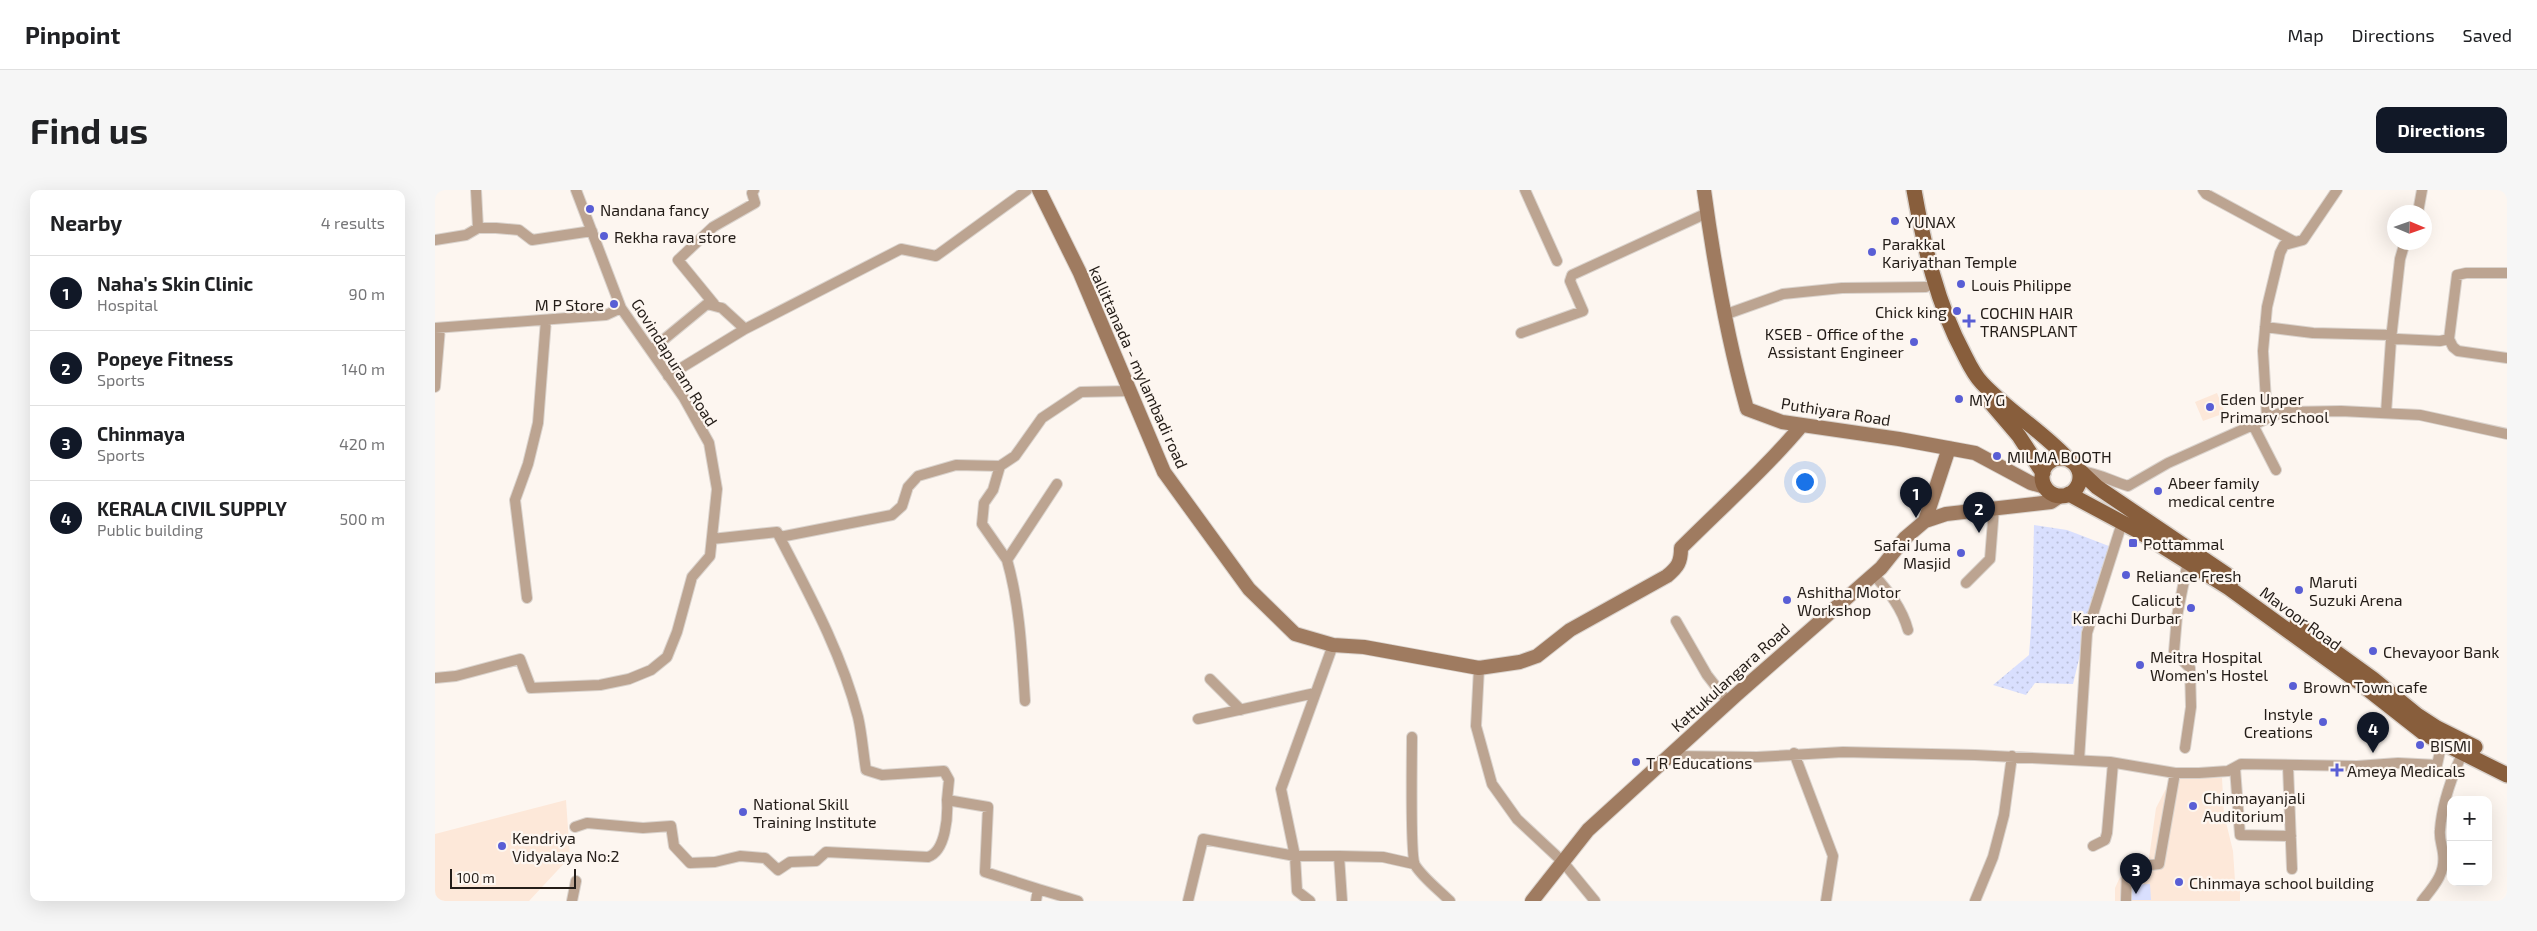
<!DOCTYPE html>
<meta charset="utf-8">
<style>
:root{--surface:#fff;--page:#f6f6f6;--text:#202124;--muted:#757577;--line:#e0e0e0;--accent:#111827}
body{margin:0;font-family:"Exo 2",sans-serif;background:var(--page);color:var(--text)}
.controls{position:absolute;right:15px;bottom:15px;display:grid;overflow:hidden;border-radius:10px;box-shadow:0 5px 20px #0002}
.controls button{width:45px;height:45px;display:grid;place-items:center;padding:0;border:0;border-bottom:1px solid var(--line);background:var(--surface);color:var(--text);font:25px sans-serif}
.compass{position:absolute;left:1952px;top:15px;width:45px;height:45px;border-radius:50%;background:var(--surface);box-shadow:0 5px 20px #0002;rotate:92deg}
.scale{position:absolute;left:15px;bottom:12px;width:126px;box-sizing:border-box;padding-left:5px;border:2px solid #241d18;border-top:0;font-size:14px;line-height:18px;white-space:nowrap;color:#241d18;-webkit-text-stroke:4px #fdf6f0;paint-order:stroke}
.you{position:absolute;left:1369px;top:291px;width:18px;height:18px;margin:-12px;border:4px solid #fff;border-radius:50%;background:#1a73e8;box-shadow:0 0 0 8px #1a73e833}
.badge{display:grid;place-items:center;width:32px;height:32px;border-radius:50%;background:var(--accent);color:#fff;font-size:16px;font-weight:700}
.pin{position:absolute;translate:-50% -41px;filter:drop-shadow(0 1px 2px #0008)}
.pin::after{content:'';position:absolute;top:26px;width:18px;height:15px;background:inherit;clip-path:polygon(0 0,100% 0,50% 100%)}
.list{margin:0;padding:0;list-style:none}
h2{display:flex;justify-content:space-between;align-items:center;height:65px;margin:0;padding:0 20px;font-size:21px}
h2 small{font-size:16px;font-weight:400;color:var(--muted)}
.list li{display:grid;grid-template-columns:32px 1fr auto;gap:15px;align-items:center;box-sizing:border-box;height:75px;padding:0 20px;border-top:1px solid var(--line)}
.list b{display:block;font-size:19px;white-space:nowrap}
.list p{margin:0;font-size:16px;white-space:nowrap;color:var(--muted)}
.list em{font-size:16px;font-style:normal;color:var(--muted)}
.map{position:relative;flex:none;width:2072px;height:711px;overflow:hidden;border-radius:10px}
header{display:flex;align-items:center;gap:30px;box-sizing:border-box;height:70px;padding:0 25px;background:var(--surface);border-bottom:1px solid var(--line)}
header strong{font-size:24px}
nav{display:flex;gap:28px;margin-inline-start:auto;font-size:18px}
.intro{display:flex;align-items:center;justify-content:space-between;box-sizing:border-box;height:120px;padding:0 30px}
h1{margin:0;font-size:35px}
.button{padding:12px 22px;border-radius:10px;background:var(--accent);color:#fff;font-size:18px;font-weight:700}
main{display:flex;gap:30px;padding:0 30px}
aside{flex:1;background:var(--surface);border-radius:10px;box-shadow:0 5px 20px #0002}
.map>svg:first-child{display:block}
.built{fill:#fde8d9}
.grass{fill:url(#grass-dots)}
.garden{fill:#d9dffe}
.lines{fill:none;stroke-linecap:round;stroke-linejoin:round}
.street-casing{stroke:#dad3cd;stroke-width:12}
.secondary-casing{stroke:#dad3cd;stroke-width:16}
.primary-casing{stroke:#dad3cd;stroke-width:18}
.street{stroke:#bca491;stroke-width:10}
.secondary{stroke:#9f7b60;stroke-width:14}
.primary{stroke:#885e3c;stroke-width:15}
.poi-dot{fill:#595ed5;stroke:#fdf6f0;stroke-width:2}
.labels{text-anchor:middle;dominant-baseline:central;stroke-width:4.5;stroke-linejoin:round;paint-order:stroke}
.poi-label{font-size:16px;fill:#241d18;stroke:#fdf6f0;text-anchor:start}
.street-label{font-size:16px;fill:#241d18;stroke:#fdf6f0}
</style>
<header>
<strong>Pinpoint</strong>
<nav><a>Map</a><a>Directions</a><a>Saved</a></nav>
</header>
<div class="intro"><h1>Find us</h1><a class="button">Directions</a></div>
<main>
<aside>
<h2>Nearby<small>4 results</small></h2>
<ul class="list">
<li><span class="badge">1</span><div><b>Naha's Skin Clinic</b><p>Hospital</p></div><em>90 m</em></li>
<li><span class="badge">2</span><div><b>Popeye Fitness</b><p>Sports</p></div><em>140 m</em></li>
<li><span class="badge">3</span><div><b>Chinmaya</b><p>Sports</p></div><em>420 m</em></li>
<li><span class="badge">4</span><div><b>KERALA CIVIL SUPPLY</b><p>Public building</p></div><em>500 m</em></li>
</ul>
</aside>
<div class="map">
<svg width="2072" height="711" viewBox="0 0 2072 711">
<defs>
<pattern id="grass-dots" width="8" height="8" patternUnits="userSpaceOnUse" patternTransform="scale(1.25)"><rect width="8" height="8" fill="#d9dffe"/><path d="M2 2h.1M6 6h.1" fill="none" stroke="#babfd9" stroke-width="1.8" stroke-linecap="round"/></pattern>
</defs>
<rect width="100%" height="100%" fill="#fdf6f0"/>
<path class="built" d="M1782,203L1790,223L1768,231L1760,212Z
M1737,587L1787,588L1789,624L1798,661L1800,691L1805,698V711H1680V698L1685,687L1709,677L1714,668L1721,618Z
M131,610L135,667L94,711H0V644Z"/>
<path class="grass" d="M1599,335L1632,340L1679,358L1649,448L1638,494L1600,493L1591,505L1558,495L1594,465C1598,422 1598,379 1599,335Z"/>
<path class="garden" d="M1715,694L1716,710H1687V695Z"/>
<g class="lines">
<defs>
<path id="street" d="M41,0L43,38
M1090,0L1122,71
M1768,0L1771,4L1860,52
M1983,22L1987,0
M0,50L31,45L43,38H61L84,40L97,50L157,41
M279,114L243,70L278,37L320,13L317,3L319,0
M1289,125L1348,104L1407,98L1491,97
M1830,137L1878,143L1956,145
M0,138L171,125L186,118
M1086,143L1148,121L1135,91L1137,85L1272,23
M1956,149L1965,69L1970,52
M2014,149L2018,157L2023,161L2072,168
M216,160L272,114L287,118L310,139
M233,186L310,139L466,59L501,66L592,0
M0,197L5,138
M1951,223L1956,150L1963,149L2005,151L2014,149L2022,85L2031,83H2072
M1832,228L1828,161L1832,117L1845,63L1849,55L1868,50L1902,0
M1818,235L1841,280
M565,276L558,300L549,313L547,334L572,370
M1645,281C1663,283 1676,291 1693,296L1733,273L1847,222L1906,221L1985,225L2072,244
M345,347L457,325L467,316L473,297L483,286L521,275L565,276L580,266L607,228L646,202L694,201
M277,349L342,342C373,402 406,461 423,527C427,544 428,562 431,580L447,585L509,581L514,590L512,610L553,617L550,682L603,699
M1439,385C1454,402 1467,418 1473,440
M1531,393L1555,369L1559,318
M92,408L80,310L93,274L103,233L111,130
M1241,431L1272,485L1293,512
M1044,478L1041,536L1057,594L1082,629L1128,672L1160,711
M0,488L21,486L85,469L96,498L165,495L194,489L216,480L232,467L242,442L257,387L275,366L282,299L274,253L249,208L186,118L141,0
M775,489L806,520
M590,511C587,464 585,415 572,370L622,294
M763,529L880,503
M977,547C977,565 975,666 980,675C988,688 1004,700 1015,711
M1750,558L1756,517L1755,478L1739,462L1742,426L1753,371
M1359,563L1398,666L1391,711
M1234,566L1322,567L1408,562L1540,565L1675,572L1740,583H1764L1793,581L1806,574L1922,576L1963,573L2002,575L2007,552
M1644,570L1652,443L1687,333
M1853,576L1857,679
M1800,578L1805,645L1856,646
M140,637L152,633L208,638L236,636L239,656L255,673L280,672L305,666L330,668L343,680L355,672L381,671L391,662L493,667C511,661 513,626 512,610
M1658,656L1670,650L1672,643L1678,573
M904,666L948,667L979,674
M137,711L141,691
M601,711L603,699L643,711
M753,711L768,649L860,666H904L907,711
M875,711L862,701L860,666L846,599L898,455
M1540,711L1558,667L1569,625L1577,566
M1691,711L1692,678L1724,674L1740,583
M1987,711C1999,696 2011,683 2008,663C2007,655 2004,648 2005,640C2007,613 2017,586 2028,562"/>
<path id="secondary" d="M604,0L645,83L729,282L814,399L860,444L898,455L929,457L1044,478L1085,472L1102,466L1135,440L1232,386C1243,377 1246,372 1246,358C1287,317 1330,279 1367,235
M1269,0C1279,74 1292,147 1312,219L1347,232L1464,249L1540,263L1596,293L1610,297
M1490,331L1514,258
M1097,711L1153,640L1301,505L1446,378L1470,348L1490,331L1511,324L1616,312L1625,306"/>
<path id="primary" d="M1479,0C1489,56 1502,114 1529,164C1534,174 1539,185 1547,193C1573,221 1607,241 1633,269
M1555,212L1584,246L1608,283
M1607 287a19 19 0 1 1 38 0a19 19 0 1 1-38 0Z
M1644,280L1662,297L1798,389
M1634,304L1703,341L1794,398L1925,493L1990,544L2072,585
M1862,434L1938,489L1982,525L2002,538L2040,557"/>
</defs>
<use href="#street" class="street-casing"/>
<use href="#secondary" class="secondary-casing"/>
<use href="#primary" class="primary-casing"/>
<use href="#street" class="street"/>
<use href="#secondary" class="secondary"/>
<use href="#primary" class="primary"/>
</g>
<g class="poi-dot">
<circle cx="155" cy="19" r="5"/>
<circle cx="1460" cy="31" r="5"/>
<circle cx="169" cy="46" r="5"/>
<circle cx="1437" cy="62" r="5"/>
<circle cx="1526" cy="94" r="5"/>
<circle cx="179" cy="114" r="5"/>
<circle cx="1522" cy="121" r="5"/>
<path d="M1531.5 123.5h5v5h5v5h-5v5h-5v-5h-5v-5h5z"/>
<circle cx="1479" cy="152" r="5"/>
<circle cx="1524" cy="209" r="5"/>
<circle cx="1775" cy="217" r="5"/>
<circle cx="1562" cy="266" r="5"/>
<circle cx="1723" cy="301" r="5"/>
<rect x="1693" y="348" width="10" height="10" rx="2.5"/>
<circle cx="1526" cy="363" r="5"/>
<circle cx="1691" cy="385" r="5"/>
<circle cx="1864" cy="400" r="5"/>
<circle cx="1352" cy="410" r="5"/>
<circle cx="1756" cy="418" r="5"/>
<circle cx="1938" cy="461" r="5"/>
<circle cx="1705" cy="475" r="5"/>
<circle cx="1858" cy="496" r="5"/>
<circle cx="1888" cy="532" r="5"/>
<circle cx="1985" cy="555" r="5"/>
<circle cx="1201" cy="572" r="5"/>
<path d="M1899.5 572.5h5v5h5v5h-5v5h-5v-5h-5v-5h5z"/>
<circle cx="1758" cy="616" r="5"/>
<circle cx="308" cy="622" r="5"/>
<circle cx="67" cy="656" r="5"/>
<circle cx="1744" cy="692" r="5"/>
</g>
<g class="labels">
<g class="poi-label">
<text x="165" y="19">Nandana fancy</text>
<text x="1470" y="31">YUNAX</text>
<text x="179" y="46">Rekha rava store</text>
<text x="1447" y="53">Parakkal<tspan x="1447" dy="18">Kariyathan Temple</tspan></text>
<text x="1536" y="94">Louis Philippe</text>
<text x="169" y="114" text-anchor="end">M P Store</text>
<text x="1512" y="121" text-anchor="end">Chick king</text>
<text x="1545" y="122">COCHIN HAIR<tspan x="1545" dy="18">TRANSPLANT</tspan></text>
<text x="1469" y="143" text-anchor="end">KSEB - Office of the<tspan x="1469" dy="18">Assistant Engineer</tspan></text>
<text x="1785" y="208">Eden Upper<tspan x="1785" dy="18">Primary school</tspan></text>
<text x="1534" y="209">MY G</text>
<text x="1572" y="266">MILMA BOOTH</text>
<text x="1733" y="292">Abeer family<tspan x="1733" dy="18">medical centre</tspan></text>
<text x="1708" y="353">Pottammal</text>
<text x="1516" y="354" text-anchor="end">Safai Juma<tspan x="1516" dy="18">Masjid</tspan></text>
<text x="1701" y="385">Reliance Fresh</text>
<text x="1874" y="391">Maruti<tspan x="1874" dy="18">Suzuki Arena</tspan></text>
<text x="1362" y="401">Ashitha Motor<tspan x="1362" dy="18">Workshop</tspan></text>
<text x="1746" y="409" text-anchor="end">Calicut<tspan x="1746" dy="18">Karachi Durbar</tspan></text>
<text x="1948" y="461">Chevayoor Bank</text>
<text x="1715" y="466">Meitra Hospital<tspan x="1715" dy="18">Women's Hostel</tspan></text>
<text x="1868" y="496">Brown Town cafe</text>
<text x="1878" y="523" text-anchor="end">Instyle<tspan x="1878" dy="18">Creations</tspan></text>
<text x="1995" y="555">BISMI</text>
<text x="1211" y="572">T R Educations</text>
<text x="1912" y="580">Ameya Medicals</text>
<text x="1768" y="607">Chinmayanjali<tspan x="1768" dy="18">Auditorium</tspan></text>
<text x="318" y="613">National Skill<tspan x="318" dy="18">Training Institute</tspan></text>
<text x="77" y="647">Kendriya<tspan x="77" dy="18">Vidyalaya No:2</tspan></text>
<text x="1754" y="692">Chinmaya school building</text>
</g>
<g class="street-label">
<text transform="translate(240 172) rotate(58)">Govindapuram Road</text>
<text transform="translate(704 177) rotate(66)">kallittanada - mylambadi road</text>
<text transform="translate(1401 221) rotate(9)">Puthiyara Road</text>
<text transform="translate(1866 428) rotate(36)">Mavoor Road</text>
<text transform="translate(1295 487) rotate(-42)">Kattukulangara Road</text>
</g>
</g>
</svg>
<div class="controls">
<button>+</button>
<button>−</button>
</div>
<svg class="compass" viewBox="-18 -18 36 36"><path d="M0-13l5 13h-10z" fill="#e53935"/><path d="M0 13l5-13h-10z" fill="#757577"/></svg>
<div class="scale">100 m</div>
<div class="you"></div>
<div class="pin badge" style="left:1481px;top:328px">1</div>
<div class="pin badge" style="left:1544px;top:343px">2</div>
<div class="pin badge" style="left:1701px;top:704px">3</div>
<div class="pin badge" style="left:1938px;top:563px">4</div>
</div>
</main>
